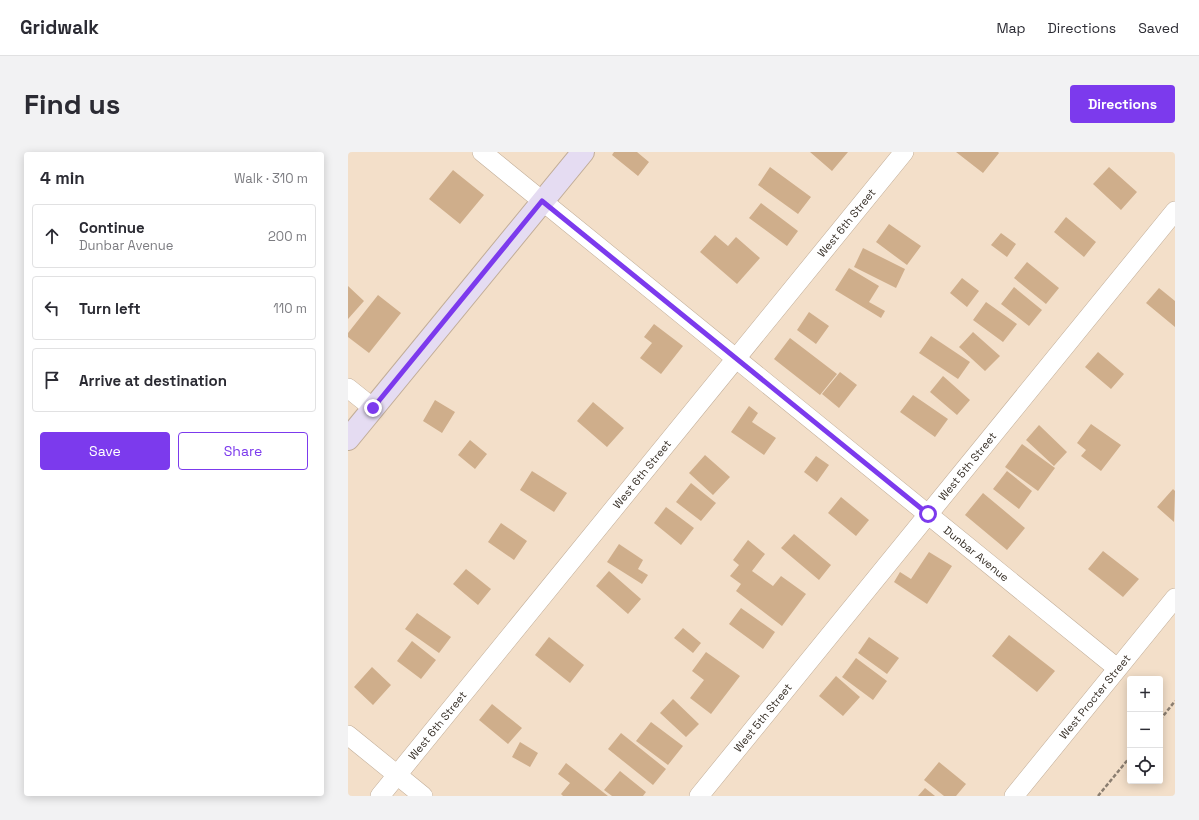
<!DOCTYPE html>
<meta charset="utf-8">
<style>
:root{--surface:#fff;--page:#f2f2f3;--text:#2b2b33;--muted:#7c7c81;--line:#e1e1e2;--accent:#7c3aed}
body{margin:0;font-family:"Space Grotesk",sans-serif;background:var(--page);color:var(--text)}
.controls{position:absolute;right:12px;bottom:12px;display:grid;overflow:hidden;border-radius:4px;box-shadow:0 2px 10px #0003}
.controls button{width:36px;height:36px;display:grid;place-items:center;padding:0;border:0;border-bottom:1px solid var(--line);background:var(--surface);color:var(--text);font:20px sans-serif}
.stop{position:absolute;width:12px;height:12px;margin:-9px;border:3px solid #7c3aed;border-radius:50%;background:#fff}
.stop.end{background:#7c3aed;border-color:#fff;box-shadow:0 1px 4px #0008}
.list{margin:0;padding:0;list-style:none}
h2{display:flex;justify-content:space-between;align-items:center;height:52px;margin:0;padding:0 16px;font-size:17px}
h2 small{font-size:13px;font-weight:400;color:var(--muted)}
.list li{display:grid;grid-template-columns:26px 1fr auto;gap:12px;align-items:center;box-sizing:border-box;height:64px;margin:0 8px 8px;padding:0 8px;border:1px solid var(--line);border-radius:4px}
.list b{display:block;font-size:15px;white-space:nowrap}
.list p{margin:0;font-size:13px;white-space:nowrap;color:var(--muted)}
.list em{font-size:13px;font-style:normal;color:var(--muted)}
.actions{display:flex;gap:8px;padding:12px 16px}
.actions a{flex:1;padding:9px 0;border:1px solid var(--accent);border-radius:4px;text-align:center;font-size:14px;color:var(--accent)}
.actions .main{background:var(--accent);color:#fff}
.icon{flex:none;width:22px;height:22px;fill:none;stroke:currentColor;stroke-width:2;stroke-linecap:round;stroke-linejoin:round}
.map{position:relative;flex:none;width:827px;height:644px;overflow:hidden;border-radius:4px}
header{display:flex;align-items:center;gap:24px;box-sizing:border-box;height:56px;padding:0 20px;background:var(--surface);border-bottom:1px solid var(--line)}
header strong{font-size:19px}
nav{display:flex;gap:22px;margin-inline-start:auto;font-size:14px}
.intro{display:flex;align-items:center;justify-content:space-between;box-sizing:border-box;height:96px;padding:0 24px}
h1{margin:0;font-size:28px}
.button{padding:10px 18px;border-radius:4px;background:var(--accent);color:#fff;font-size:14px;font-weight:700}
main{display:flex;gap:24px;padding:0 24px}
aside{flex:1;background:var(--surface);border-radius:4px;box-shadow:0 2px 10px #0003}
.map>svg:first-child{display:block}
.building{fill:#cfae8b}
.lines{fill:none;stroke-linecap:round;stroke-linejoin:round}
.minor-casing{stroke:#c1ad98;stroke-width:20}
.secondary-casing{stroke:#c1ad98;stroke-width:24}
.path{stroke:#8b7e70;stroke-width:2.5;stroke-dasharray:4 2;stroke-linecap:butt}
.minor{stroke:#fff;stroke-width:19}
.secondary{stroke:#e5dcf2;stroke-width:22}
.route{stroke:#7c3aed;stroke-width:5}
.labels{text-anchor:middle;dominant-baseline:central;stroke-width:3;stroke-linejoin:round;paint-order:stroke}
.street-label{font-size:11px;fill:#362e26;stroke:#f3dfc9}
</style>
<header>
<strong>Gridwalk</strong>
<nav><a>Map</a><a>Directions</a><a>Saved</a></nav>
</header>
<div class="intro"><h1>Find us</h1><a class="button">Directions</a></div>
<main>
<aside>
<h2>4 min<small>Walk · 310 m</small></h2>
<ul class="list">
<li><svg class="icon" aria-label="ahead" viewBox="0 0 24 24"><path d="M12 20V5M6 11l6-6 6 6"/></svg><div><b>Continue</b><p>Dunbar Avenue</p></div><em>200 m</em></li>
<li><svg class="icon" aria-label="left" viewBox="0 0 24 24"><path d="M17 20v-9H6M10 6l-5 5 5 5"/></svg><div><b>Turn left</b></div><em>110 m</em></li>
<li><svg class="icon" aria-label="arrive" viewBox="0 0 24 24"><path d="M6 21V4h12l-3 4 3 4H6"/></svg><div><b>Arrive at destination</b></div></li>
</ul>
<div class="actions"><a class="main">Save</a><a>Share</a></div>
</aside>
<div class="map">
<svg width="827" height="644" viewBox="0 0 827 644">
<rect width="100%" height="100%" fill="#f3dfc9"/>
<path class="building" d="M266,0H289L301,10L290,24L264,3Z
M462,0H500L484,19Z
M608,0H650L651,1L635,21Z
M422,15L463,45L450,62L410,33Z
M761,15L789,40L773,58L745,32Z
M105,18L136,43L112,72L81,47Z
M413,51L450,79L439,94L401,66Z
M718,65L748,90L736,105L706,80Z
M541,72L573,94L559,113L528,90Z
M653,81L668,92L659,105L643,93Z
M367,83L380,94L388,85L412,106L389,132L352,100Z
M515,96L557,117L548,136L506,115Z
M679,110L711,136L698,152L666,126Z
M501,116L531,134L521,150L537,159L533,166L487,138Z
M614,126L631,139L619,155L602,141Z
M0,134L16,149L0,167Z
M666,135L694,158L681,174L653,152Z
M811,136L827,149V175L798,151Z
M30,143L53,161L21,201L0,185V181Z
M638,150L669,172L655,190L625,168Z
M461,160L481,174L468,192L449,178Z
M306,172L335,194L313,222L292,206L304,191L296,185Z
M625,180L652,204L637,219L611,195Z
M583,184L622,210L610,227L571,201Z
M442,186L489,222L472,243L426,207Z
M750,200L776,222L763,237L737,215Z
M492,220L509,233L491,256L474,242Z
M595,224L622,248L609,263L582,240Z
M565,243L600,267L587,285L552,260Z
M87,248L107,260L94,281L75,269Z
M245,250L276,276L259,295L229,269Z
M401,254L410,261L404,270L428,286L416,303L383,280Z
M743,272L773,293L753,319L733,304L738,298L729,291Z
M691,273L719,300L706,314L678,288Z
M122,288L139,302L127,317L110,303Z
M674,292L707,316L690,339L657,315Z
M357,303L382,325L365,343L341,321Z
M468,304L481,313L469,330L456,320Z
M184,319L219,341L206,360L172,338Z
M659,319L684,339L671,357L645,337Z
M343,331L368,351L353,369L328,350Z
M825,337L827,339L826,370L809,355Z
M635,341L677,376L659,398L617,363Z
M493,345L521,368L508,384L480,361Z
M318,355L346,376L333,393L306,371Z
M153,371L179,389L166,408L140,390Z
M446,382L483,413L471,428L433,396Z
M400,388L417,402L404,419L425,434L433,424L458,442L434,474L388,439L393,432L382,424L391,413L385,408Z
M271,392L295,408L290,417L300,423L294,432L259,410Z
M755,399L791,427L775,445L740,417Z
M581,400L604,414L579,452L546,430L552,420L563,427Z
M118,417L143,437L130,453L105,432Z
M261,419L293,447L280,462L248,434Z
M393,456L427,480L415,497L381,472Z
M69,461L103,485L91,501L57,477Z
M335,476L353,491L345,501L326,486Z
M661,483L707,519L689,540L644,504Z
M201,485L236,513L222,531L187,503Z
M521,485L551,506L539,522L510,501Z
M64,489L88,508L73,527L49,509Z
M358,500L392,524L363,562L342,546L356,528L344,519Z
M508,506L539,529L525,548L494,525Z
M24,515L43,533L25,553L6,535Z
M488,524L512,545L495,564L471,544Z
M325,547L351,572L338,585L312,561Z
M144,552L174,576L160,592L131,568Z
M303,570L335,594L320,613L288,589Z
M273,581L318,617L305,633L260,597Z
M172,590L190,601L182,615L164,605Z
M591,610L618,632L608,644H596L576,628Z
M218,611L260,644H215L213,642L222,631L210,622Z
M272,619L298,640L295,644H264L256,638Z
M577,636L587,644H570Z"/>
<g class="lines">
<defs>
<g id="minor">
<path id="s1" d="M134,0L769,516"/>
<path d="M0,236L25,256"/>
<path d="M0,583L75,644"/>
<path id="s2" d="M32,644L556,0"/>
<path id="s3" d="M351,644L827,59"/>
<path id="s4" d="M666,644L827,446"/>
</g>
<path id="secondary" d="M0,287L235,0"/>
</defs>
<use href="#minor" class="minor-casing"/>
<use href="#secondary" class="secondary-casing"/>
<path class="path" d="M812,568L827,549
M750,644L782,605"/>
<use href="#minor" class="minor"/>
<use href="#secondary" class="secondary"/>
</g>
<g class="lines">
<path class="route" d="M25,256L194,49L580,362"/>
</g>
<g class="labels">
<g class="street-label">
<text stroke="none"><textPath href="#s2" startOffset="739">West 6th Street</textPath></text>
<text stroke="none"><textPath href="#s3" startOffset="425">West 5th Street</textPath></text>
<text stroke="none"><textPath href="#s2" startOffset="415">West 6th Street</textPath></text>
<text stroke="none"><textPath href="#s1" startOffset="637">Dunbar Avenue</textPath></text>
<text stroke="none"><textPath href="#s4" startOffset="128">West Procter Street</textPath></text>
<text stroke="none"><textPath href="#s3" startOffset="101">West 5th Street</textPath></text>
<text stroke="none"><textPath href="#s2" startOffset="91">West 6th Street</textPath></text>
</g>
</g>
</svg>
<div class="controls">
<button>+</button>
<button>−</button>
<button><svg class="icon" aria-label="locate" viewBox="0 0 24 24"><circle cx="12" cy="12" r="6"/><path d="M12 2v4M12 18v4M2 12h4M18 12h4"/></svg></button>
</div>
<div class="stop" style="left:580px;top:362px"></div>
<div class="stop end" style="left:25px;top:256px"></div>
</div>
</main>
